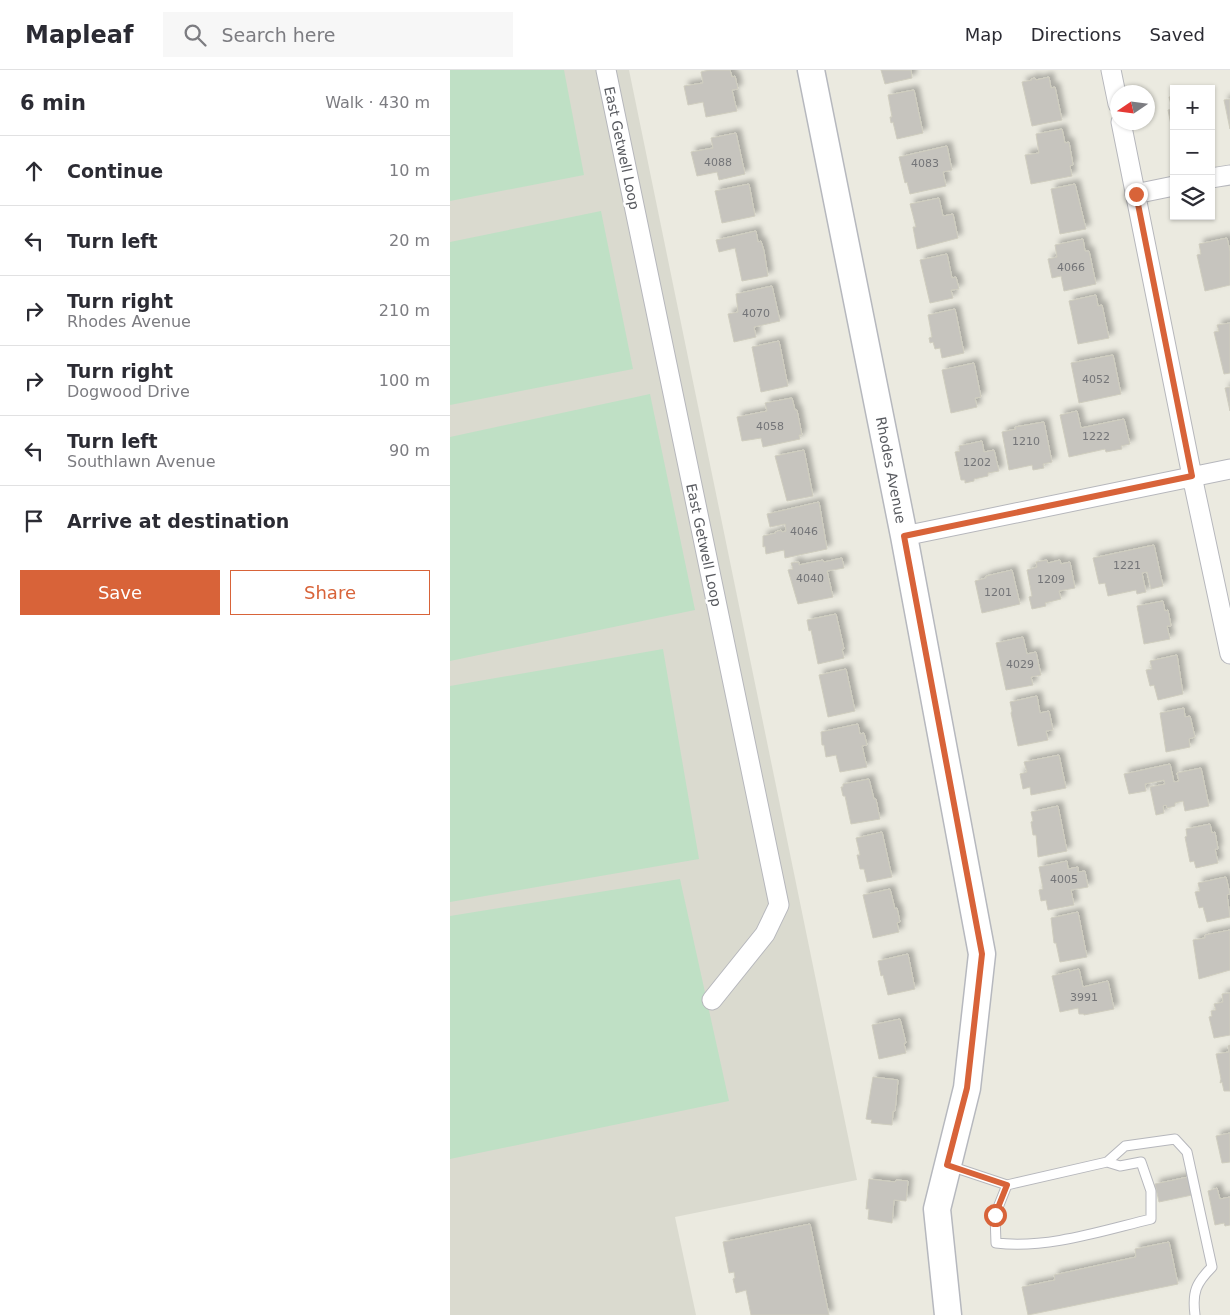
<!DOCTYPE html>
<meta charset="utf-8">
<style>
:root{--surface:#fff;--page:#f7f7f7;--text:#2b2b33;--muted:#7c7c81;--line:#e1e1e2;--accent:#d86339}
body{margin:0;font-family:"DejaVu Sans",sans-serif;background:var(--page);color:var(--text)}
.controls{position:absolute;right:15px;top:15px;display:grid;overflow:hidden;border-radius:0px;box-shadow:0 1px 4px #0004}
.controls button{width:45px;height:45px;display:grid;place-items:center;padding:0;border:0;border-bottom:1px solid var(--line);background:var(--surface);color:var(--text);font:25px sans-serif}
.compass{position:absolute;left:660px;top:15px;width:45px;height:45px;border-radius:50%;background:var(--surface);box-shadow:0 1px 4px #0004;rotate:257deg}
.stop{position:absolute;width:15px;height:15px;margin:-11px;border:4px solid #d86339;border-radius:50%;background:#fff}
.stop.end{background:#d86339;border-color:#fff;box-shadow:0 1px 5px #0008}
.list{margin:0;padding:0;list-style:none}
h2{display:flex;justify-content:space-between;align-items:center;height:65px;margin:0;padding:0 20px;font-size:21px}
h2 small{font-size:16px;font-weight:400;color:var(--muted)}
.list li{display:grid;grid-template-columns:32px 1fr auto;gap:15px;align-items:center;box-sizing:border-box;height:70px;padding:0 20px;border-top:1px solid var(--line)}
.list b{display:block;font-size:19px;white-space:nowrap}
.list p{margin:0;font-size:16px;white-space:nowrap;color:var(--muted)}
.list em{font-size:16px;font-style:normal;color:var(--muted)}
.actions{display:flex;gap:10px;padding:15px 20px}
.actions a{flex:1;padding:11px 0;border:1px solid var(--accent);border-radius:0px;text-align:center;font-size:18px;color:var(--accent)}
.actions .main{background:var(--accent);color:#fff}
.icon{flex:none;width:28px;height:28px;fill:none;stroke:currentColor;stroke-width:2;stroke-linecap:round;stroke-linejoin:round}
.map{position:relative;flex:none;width:780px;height:1245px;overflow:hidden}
header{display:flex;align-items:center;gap:30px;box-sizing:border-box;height:70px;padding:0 25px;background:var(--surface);border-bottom:1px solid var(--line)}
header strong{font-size:24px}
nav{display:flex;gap:28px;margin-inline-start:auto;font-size:18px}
.search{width:350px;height:45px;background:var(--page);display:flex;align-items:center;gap:12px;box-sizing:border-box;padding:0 18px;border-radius:0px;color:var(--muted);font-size:19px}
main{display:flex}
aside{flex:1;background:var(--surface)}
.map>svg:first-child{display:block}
.education{fill:#dadacf}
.green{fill:#bfe0c5}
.building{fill:#c6c4be;stroke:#cfcdbf;filter:url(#shadow)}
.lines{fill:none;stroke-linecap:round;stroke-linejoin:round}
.service-casing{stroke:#b6b7bc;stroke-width:11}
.minor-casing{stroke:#b6b7bc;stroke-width:21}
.secondary-casing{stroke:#b6b8be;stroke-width:29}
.service{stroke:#fff;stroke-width:9}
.minor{stroke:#fff;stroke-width:19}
.secondary{stroke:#fff;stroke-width:26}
.route{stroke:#d86339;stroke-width:6}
.labels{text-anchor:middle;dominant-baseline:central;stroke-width:5;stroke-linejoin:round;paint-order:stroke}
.number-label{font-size:11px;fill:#747578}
.street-label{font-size:14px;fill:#595b60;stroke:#fff}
</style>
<header>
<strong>Mapleaf</strong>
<div class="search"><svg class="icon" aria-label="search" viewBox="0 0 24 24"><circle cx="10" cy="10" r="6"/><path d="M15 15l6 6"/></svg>Search here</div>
<nav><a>Map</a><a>Directions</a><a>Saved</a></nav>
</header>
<main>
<aside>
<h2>6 min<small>Walk · 430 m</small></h2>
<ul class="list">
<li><svg class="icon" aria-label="ahead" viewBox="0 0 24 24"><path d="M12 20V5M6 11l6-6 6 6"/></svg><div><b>Continue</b></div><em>10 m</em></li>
<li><svg class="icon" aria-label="left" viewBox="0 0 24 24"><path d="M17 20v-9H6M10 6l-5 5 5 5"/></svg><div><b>Turn left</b></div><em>20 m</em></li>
<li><svg class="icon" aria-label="right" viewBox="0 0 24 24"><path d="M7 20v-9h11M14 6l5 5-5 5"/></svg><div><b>Turn right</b><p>Rhodes Avenue</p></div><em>210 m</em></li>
<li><svg class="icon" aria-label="right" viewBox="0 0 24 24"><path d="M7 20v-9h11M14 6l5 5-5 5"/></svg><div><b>Turn right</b><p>Dogwood Drive</p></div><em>100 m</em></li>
<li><svg class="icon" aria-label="left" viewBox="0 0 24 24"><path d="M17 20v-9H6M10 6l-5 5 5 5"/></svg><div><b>Turn left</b><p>Southlawn Avenue</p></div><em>90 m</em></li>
<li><svg class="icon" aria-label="arrive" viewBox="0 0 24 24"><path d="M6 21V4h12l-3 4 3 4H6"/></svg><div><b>Arrive at destination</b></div></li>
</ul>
<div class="actions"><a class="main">Save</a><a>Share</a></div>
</aside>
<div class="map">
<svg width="780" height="1245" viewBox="0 0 780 1245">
<defs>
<filter id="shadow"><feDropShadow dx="4.5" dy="-4.5" stdDeviation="2.5" flood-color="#0004"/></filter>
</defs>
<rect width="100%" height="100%" fill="#ebeae0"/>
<path class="education" d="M0,0H179L407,1110L225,1147L246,1245H0Z"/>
<path class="green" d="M0,0H114L134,105L0,131Z
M151,141L183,299L0,335V172Z
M200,324L245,540L0,591V367Z
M213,579L249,789L0,832V616Z
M230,809L279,1031L0,1089V846Z"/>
<path class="building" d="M260,0H280L282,7L285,6L288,19L282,20L287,41L256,47L253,32L238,35L234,16L253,13L251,2Z
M431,0H461L462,8L435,14Z
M599,7L601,18L605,17L612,50L582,56L572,12L582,10L581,9L585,8L586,10Z
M464,20L473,63L447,69L443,52L441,53L440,47H442L438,25Z
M724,26V65H723L718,40L722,39L719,27Z
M780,29V59L774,30Z
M612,59L615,73L619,72L623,95L620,96L622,106L581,114L575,85L589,83L586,64Z
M286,63L295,104L269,110L267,102L247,106L241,82L263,78L261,68Z
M497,76L502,100L493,102L496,116L460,124L457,112L455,113L449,87Z
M299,114L305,146L272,153L265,121Z
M625,114L636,159L610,164L601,119Z
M489,128L493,146L503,144L508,168L467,179L463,157H466L460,134Z
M306,161L308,172L311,171L314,181L318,206L292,211L285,178L269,182L266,170Z
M777,168L780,181V215L755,221L747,185L751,184L749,174Z
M633,169L635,181H639L646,214L614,221L611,206L602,208L598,189L607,187L605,175Z
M497,184L502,208L506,207L509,219L501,220L503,228L480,233L470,190Z
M322,216L330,251L304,257L306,267L284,272L278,244L288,242L286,224Z
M646,225L648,236L652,235L659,268L628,274L619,231Z
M505,239L514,283L492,288L490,278L485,279L483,272L480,273L479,268L482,267L478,245Z
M780,253V303L774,304L764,262L769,261L767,255Z
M329,271L338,316L311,322L302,277Z
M663,285L671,324L629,333L621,293Z
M524,293L531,327L525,328L527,337L501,343L492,300Z
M780,317V341L775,318Z
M342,328L345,340H347L352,365H349L350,369L313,377L311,368L292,371L287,347L317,341L315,333Z
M627,341L631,358L674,349L680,374L671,376L672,379L656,382L655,379L619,387L610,345Z
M594,352L602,392L593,394L594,398L583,400L582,395L559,400L552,362L566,359L565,357Z
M532,371L534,382L544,380L549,401L538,403V406L524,409V411L515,413V410H511L505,382L510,381L509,376Z
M354,380L363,426L337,431L325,386Z
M369,432L377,479L335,488L334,480L316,484L315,476L313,477V466L326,463L325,462L331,460L332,462L336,461L335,454L320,457L317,444Z
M704,475L713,516L701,519L697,502L692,503L696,522L687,524L686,520L658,526L655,513L649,514L643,488Z
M392,488L394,498L377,501L383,527L348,534L338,500L343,499L341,493L349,492V495L373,490L374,492Z
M597,490L598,493L610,490L611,494L620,492L625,518L609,521L611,529L595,533L596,536L582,539L579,527L582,526L577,500L587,497L586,492Z
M562,500L570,534L532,543L525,511L536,508V506Z
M713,531L715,541L718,540L721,556H717L720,569L694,574L687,536Z
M386,544L394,579H392L394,588L368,594L361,560L359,561L357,550Z
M573,567L577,584L586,582L591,605L581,607L583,615L556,620L546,573Z
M727,585L733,624L708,630L704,615L700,616L696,600L702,599L700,591Z
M396,599L405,641L378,647L369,605Z
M587,626L590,643L599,641L603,660L596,661L598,670L568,676L561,643L562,641L560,632Z
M734,638L735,647L740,646L745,667L739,669L740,677L716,682L710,643Z
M408,654L410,664L414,663L417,675L412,676L417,697L390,702L386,685L376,687L374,675H372L371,662Z
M609,685L616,718L581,725L580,717L573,719L570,704L577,702L574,692Z
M720,694L724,712L729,711L727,703L751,698L759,736L735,741L733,731L725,733V736L717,738L716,735L713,736L714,743L706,745L700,717L715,714L714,710L695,714L696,721L679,724L674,704Z
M419,709L424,729H426L430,749L401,754L395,726H393L391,717H393V714Z
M608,736L617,781L588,787L586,765H583L581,752L583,751L581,742Z
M760,754L762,763L765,762L768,779H765L768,793L746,798L744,791L740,792L735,767L737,766L736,759Z
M432,762L442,807L417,812L414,799H410L407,785H410L406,768Z
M617,791L618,799L628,797V802L635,801L638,817L621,820L624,835L598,840L596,830L591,831L589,820L593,819L589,797Z
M776,807L780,824L777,825L780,847L757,852L753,837L749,838L745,822L750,821L748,813Z
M440,819L445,839L447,838L450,852L447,853L449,862L423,868L413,825Z
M628,842L637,887L610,892L606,873H604L601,848Z
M780,860V900L749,909L743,870L755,868V865Z
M458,884L465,919L438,925L433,905L431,906L428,891Z
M629,899L633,917L658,911L664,939L634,945V944H629L628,938L610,942L602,906Z
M780,923V965L764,968L759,947L762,946L761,941L766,940L764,934L773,932L772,924Z
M450,949L456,973H454L456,983L429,989L422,955Z
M780,975V1021H774L772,1012L770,1013L771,1009L766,984L779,982L778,976Z
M423,1007L448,1010L445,1041H443L442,1055L421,1053L422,1050L416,1049Z
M780,1063V1092L772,1093L766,1066Z
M738,1107L742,1125L709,1132L705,1114Z
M419,1109L445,1112L446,1110L458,1111L456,1131L444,1130L442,1153L418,1149L419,1139H416Z
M767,1118L770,1129L780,1127V1155L775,1156L774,1153L765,1155L758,1121Z
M360,1154L379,1245H301L296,1220L286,1223L283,1209L285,1208L284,1202L279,1203L273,1172Z
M719,1172L728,1214L578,1245L572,1217L605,1210L604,1205L686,1187L685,1179Z"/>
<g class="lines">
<defs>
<path id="service" d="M657,1092L675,1076L725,1069L737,1082L762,1197C746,1213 742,1222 745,1245
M500,1096L557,1115L657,1092L670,1096L691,1092L701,1121V1149C651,1161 598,1179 546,1173L545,1145L557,1115"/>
<path id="minor" d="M156,0L329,835L315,864L262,930
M661,0L668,34
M671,52L742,406L780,584
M761,108L780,105
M685,124L724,116
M454,466L780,399"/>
<path id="secondary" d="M361,0L454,466L532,884L517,1018L487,1139L498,1245"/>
</defs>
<use href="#service" class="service-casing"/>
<use href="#minor" class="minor-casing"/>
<use href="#secondary" class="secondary-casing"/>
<use href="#service" class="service"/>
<use href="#minor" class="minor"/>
<use href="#secondary" class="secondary"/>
</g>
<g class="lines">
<path class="route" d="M545,1145L557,1115L497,1095L517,1018L532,884L454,466L742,406L686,124"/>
</g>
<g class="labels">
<g class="number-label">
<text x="268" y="92">4088</text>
<text x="475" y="93">4083</text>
<text x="621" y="197">4066</text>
<text x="306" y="243">4070</text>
<text x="646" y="309">4052</text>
<text x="320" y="356">4058</text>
<text x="646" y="366">1222</text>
<text x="576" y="371">1210</text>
<text x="527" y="392">1202</text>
<text x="354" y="461">4046</text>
<text x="677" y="495">1221</text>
<text x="360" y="508">4040</text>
<text x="601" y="509">1209</text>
<text x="548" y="522">1201</text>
<text x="570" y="594">4029</text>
<text x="614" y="809">4005</text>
<text x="634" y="927">3991</text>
</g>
<g class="street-label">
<text transform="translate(172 78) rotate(78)">East Getwell Loop</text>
<text transform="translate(441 400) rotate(79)">Rhodes Avenue</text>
<text transform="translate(254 475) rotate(78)">East Getwell Loop</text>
</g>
</g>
</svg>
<div class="controls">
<button>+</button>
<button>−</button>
<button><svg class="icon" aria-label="layers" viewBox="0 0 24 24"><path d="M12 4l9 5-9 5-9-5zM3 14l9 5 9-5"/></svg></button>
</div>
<svg class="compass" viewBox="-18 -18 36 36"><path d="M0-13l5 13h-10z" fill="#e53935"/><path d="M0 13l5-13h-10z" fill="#7c7c81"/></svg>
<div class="stop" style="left:545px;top:1145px"></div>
<div class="stop end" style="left:686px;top:124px"></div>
</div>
</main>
